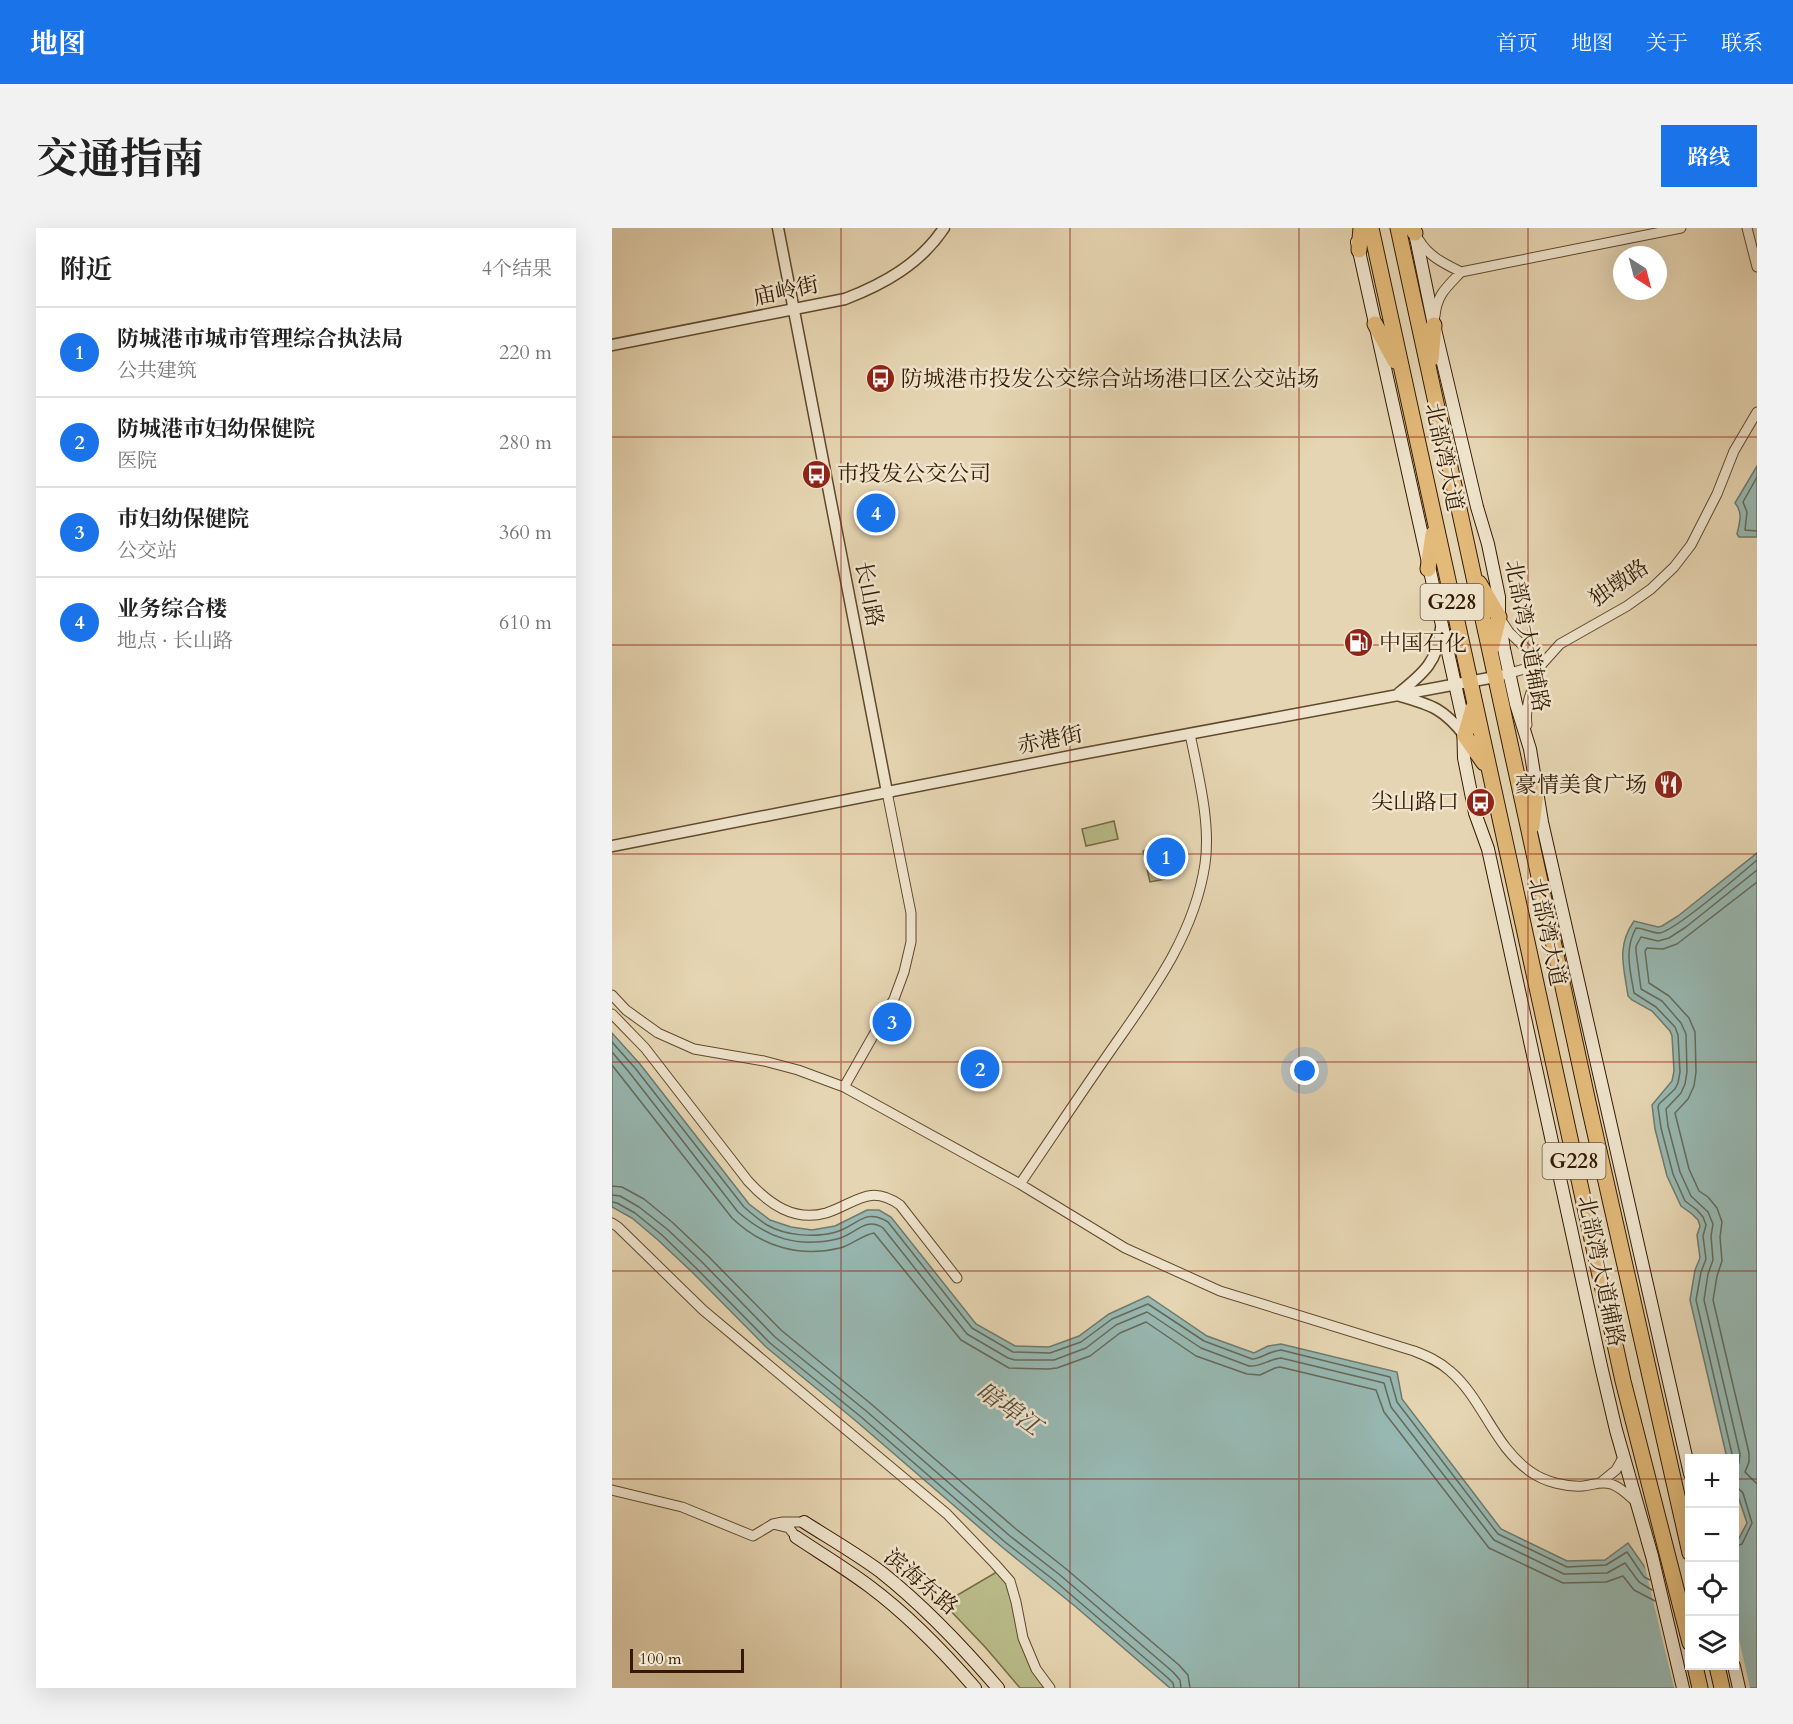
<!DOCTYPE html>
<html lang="zh">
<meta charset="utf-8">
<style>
:root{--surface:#fff;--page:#f2f2f2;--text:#222;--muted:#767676;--line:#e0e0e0;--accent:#1a73e8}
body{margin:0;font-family:Cardo,"Noto Serif SC",serif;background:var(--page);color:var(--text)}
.controls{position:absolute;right:18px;bottom:18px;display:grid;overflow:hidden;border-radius:0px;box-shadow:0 6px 24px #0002}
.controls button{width:54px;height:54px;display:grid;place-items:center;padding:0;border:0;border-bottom:2px solid var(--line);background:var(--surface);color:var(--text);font:30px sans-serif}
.compass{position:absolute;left:1001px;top:18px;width:54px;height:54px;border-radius:50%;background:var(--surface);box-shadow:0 6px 24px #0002;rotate:144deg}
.scale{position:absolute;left:18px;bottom:15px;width:114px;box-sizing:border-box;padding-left:6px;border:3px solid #341a00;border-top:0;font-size:16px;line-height:21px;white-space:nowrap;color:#341a00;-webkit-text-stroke:4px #efe4cd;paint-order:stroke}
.you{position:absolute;left:693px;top:843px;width:21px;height:21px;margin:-15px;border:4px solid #fff;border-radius:50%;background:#1a73e8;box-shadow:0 0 0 9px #1a73e833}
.badge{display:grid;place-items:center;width:39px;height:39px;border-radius:50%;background:var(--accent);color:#fff;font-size:20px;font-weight:700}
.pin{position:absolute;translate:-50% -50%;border:3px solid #fff;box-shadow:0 2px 6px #0006}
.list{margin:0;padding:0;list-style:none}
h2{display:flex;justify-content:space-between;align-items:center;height:78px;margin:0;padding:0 24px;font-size:26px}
h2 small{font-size:20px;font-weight:400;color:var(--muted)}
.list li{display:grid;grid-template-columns:39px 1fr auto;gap:18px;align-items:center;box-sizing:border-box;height:90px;padding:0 24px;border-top:2px solid var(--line)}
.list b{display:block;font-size:22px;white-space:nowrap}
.list p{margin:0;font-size:20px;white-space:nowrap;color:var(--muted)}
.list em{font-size:20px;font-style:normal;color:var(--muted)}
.icon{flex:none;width:33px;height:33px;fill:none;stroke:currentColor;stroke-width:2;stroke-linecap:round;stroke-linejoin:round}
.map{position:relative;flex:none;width:1145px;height:1460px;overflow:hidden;border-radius:0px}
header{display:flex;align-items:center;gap:36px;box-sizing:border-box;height:84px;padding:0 30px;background:var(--accent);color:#fff}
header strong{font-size:28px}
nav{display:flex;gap:33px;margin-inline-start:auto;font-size:21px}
.intro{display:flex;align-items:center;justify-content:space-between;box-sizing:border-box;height:144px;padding:0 36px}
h1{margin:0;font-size:42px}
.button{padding:15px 27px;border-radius:0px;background:var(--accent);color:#fff;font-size:21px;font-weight:700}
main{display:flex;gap:36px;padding:0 36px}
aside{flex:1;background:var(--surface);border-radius:0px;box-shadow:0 6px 24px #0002}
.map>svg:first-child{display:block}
.green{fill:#b9bc89;stroke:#766b44;stroke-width:1.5}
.water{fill:#97b8b2;stroke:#6f796b;stroke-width:1.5}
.pier{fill:#e6d5b2}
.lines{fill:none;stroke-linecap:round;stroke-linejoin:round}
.shore{stroke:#666959;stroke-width:1.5}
.minor-casing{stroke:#60492c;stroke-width:11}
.tertiary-casing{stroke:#60492c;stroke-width:13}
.secondary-casing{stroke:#341a00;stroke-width:14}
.trunk-casing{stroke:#341a00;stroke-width:17}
.minor{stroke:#efe4cd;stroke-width:9}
.tertiary{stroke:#efe4cd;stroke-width:10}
.secondary{stroke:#efe4cd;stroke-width:12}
.trunk{stroke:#e3ba79;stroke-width:15}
.grid{fill:none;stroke:#8f2418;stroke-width:1.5;stroke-opacity:0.55}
.labels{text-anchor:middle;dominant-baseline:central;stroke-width:5;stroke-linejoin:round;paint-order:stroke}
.shield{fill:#efe4cd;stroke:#6c573e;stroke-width:1.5}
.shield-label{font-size:21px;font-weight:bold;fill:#341a00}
.street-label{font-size:22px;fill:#341a00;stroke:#efe4cd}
.poi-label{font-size:22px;fill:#341a00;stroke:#efe4cd;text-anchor:start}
.water-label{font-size:24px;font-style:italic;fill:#524935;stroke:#efe4cd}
</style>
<header>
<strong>地图</strong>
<nav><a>首页</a><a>地图</a><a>关于</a><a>联系</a></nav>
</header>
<div class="intro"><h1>交通指南</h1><a class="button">路线</a></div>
<main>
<aside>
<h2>附近<small>4个结果</small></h2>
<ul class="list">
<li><span class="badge">1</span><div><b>防城港市城市管理综合执法局</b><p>公共建筑</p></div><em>220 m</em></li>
<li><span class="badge">2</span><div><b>防城港市妇幼保健院</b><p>医院</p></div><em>280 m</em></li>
<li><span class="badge">3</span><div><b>巿妇幼保健院</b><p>公交站</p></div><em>360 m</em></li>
<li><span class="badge">4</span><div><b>业务综合楼</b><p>地点 · 长山路</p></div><em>610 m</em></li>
</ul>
</aside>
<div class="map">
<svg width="1145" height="1460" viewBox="0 0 1145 1460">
<rect width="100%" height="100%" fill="#e6d5b2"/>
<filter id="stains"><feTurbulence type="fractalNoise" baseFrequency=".00333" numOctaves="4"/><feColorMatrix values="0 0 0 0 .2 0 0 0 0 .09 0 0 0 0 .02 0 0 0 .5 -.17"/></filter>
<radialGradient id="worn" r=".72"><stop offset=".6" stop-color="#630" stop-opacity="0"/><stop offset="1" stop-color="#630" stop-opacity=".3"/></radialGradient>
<path class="green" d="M502,593L506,611L474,618L470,601Z
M547,619L554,651L538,654L531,623Z
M388,1342L398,1356L410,1411L436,1460H408L374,1420L335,1379L337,1372Z"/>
<path class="water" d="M1145,238V309H1127L1125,306C1128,293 1131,285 1123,275Z
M1145,625V1460H558L464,1379L390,1319L244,1193L154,1119L80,1044L46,1012L20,990L0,979V805L28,836L137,976L158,992L179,999L200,1002L223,998L255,982H267L279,989L364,1096L403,1118L437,1119L467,1108L497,1086L536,1068L595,1108L642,1125L656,1118L669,1116L785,1144L790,1171L889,1301L955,1333L993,1332L1016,1315L1037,1345L1078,1438H1122L1123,1318L1135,1295L1123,1259L1122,1230H1115L1078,1072L1083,1042L1088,1030L1085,1007L1088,998L1086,992L1080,986L1069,978L1055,948L1043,901L1040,877L1060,853L1062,843L1060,808L1058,803L1040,783L1020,772L1016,768C1012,739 1004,719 1022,693L1046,699L1050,698L1066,688Z"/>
<path class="pier" d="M1031,1331L1039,1343L1061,1354L1078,1347V1438H1122L1123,1393L1138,1460H1062Z"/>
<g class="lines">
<path class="shore" d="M1145,249L1131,274L1135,284L1133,302L1145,303
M1145,654L1065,716L1051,721L1035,720L1033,723L1037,755L1057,768L1077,790L1083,804L1084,844L1082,858L1076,871L1063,885L1077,941L1087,963L1096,969L1105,980L1110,994L1108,1009L1110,1033L1105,1048L1101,1072L1137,1225V1234L1133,1244L1145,1256
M0,814L23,840L132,979C139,985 147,992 155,997C174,1008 203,1010 224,1004C245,998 253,979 276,994L360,1100L401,1124L438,1125L469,1114L500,1091L536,1076L592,1113L640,1131C649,1131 657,1123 669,1122L778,1149L785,1174L886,1306L955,1339L994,1337L1015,1324L1032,1349L1038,1352
M0,824L17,844L126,984C156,1010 185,1020 225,1011C243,1007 253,988 271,1000L355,1106L396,1130L403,1132H442L474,1120L504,1097L535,1084L589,1120L637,1138C649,1139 657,1131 669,1130L772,1155L779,1179L882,1312L952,1346L995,1345L1013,1335L1027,1354L1040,1362
M0,837L120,990C149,1018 187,1030 228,1020C240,1017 250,1007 262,1005L349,1112L397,1140L436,1141L445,1140L478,1128L508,1105L534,1094L584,1128L635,1146L648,1147L663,1140L668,1139L764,1162L772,1184L877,1320L951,1355L994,1354L1011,1348L1022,1362L1043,1373
M0,958L10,959L32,971L60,994L96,1028L169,1102L258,1175L404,1301L453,1340L567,1437L576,1447L578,1460
M0,967L8,968L27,979L55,1001L90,1034L163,1109L253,1182L398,1308L448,1347L561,1444L568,1452L569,1460
M0,974L5,975L23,985L50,1007L84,1040L158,1115L248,1188L393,1314L443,1353L556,1450L561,1455L562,1460
M1121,1230L1084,1072L1089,1044L1094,1031L1091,1008L1094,997L1091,989L1085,982L1073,973L1061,946L1049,900L1046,879L1047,876L1063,861L1066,855L1068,844L1066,807L1063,799L1044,779L1022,765C1018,741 1012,722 1024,700C1032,700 1039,705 1047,705C1060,705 1131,644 1145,632
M1122,1241L1127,1235L1128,1226L1092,1072L1096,1046L1101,1032L1099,1008L1101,996L1096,984L1079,968L1068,944L1056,898L1054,881L1069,865L1073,856L1075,844L1074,806L1069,795L1050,773L1029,761L1024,723V718L1029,709L1046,713L1057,710L1074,699L1145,642
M1122,1261H1127L1131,1265L1140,1295L1130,1316L1122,1319"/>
<defs>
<path id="minor" d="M1135,0L1145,39
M807,12C816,28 833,36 849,44
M823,88C825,66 835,59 849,44L1069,0
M889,392L897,404L930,436C922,457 912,475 915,497
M891,447L930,436L948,416L1015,378L1039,361L1062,339L1079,317L1105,266L1122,223L1145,184
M0,767L14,782L46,805L82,821L152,833L186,842L232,859L408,956L513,1020L608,1063L802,1123C815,1128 827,1133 838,1143C871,1171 882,1219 919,1244C933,1254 954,1259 971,1258C981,1257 989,1253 999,1256C1009,1259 1017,1268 1025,1275
M0,786L33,820L136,953C157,976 182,994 214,985C243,976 257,955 288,977L345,1050
M232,859L282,771L292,744L299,714V685L275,564
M408,956C438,912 467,868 497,825C538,766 582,709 593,636C599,595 586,546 578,506
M0,995L6,999L91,1082L335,1286L383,1336L398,1353L404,1374L411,1410L424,1441L438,1460
M988,1255L1004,1242L1012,1228
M0,1262L70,1279L141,1308L161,1296
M184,1309L177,1300L161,1296L171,1294H192"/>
<path id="tertiary" d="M166,0L275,564
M0,117L233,71C272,56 308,36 332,0
M787,465C812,445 826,433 829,400
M788,468C820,477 832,481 853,508
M0,618L469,526L883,449"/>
<path id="secondary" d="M802,0L822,97L865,279L876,316L887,369V389L892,421L904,476L918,521L930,594L1078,1246
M745,14L851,492L852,530L863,585L876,621L989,1138L1004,1202L1040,1328L1071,1460
M192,1294C217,1310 245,1326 269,1344C312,1378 350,1418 386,1460
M184,1309C208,1325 233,1340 257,1358C296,1387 331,1423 363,1460
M1122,1438L1127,1460"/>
<path id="trunk" d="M759,0L1011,1153L1078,1415
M786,0L976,874L1078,1325
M800,0L803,5
M747,22L749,0
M763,96L783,133
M819,131L822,97
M816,341L821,306
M867,355L887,389L879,421
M861,480L853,508L872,535
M920,598L925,556
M1083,1438L1088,1460
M1105,1438L1110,1460"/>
</defs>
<use href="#minor" class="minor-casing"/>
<use href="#tertiary" class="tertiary-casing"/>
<use href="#secondary" class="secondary-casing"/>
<use href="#trunk" class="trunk-casing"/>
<use href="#minor" class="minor"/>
<use href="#tertiary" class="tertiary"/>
<use href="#secondary" class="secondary"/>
<use href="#trunk" class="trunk"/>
</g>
<path class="grid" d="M229,0V1460M458,0V1460M687,0V1460M916,0V1460M0,209H1145M0,417H1145M0,626H1145M0,834H1145M0,1043H1145M0,1251H1078M1122,1251H1145"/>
<defs>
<symbol id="bus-disc" viewBox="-11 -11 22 22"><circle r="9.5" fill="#8f2418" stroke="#efe4cd"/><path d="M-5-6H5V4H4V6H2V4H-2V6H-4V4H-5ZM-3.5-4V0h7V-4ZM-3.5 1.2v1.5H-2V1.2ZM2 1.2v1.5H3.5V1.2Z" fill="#fff"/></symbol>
<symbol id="fuel-disc" viewBox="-11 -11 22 22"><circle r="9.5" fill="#8f2418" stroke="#efe4cd"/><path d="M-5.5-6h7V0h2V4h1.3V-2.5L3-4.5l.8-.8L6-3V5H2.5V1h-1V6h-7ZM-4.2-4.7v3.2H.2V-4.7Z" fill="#fff"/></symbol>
<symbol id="restaurant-disc" viewBox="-11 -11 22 22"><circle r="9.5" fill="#8f2418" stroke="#efe4cd"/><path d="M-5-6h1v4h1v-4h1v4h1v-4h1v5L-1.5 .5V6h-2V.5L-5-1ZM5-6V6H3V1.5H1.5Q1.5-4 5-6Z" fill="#fff"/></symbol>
</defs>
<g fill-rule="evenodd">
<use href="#bus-disc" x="252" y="134" width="33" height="33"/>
<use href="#bus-disc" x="188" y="230" width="33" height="33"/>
<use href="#fuel-disc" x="730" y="398" width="33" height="33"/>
<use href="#restaurant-disc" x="1040" y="540" width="33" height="33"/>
<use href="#bus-disc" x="852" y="558" width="33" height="33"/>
</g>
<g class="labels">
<g class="shield">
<rect x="808.5" y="356" width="63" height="36" rx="4.5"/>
<rect x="930.5" y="915" width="63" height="36" rx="4.5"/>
</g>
<g class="shield-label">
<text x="840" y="374">G228</text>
<text x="962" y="933">G228</text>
</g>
<g class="street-label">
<text transform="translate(174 63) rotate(-12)">庙岭街</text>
<text transform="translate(832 229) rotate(78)">北部湾大道</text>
<text transform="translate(1007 355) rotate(-34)">独墩路</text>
<text transform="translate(257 366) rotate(79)">长山路</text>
<text transform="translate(915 408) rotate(79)">北部湾大道辅路</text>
<text transform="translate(438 512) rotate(-11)">赤港街</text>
<text transform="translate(935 704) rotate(78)">北部湾大道</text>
<text transform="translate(989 1043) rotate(78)">北部湾大道辅路</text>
<text transform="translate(309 1354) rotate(40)">滨海东路</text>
</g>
<g class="poi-label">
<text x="289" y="151">防城港市投发公交综合站场港口区公交站场</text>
<text x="225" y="246">巿投发公交公司</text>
<text x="767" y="415">中国石化</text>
<text x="1035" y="557" text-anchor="end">豪情美食广场</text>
<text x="847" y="574" text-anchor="end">尖山路口</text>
</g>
<g class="water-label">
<text transform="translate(397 1181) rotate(36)">暗埠江</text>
</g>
</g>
<rect width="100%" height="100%" filter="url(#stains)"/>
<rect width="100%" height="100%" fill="url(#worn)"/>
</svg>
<div class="controls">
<button>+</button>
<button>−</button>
<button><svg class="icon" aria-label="locate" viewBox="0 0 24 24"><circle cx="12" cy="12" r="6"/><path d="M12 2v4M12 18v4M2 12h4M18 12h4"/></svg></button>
<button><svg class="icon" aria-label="layers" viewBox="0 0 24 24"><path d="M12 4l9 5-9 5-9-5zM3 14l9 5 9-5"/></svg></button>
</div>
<svg class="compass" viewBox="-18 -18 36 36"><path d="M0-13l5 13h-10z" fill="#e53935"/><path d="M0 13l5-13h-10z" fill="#767676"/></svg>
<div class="scale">100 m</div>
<div class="you"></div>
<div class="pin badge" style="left:554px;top:629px">1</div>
<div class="pin badge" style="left:368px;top:841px">2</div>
<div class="pin badge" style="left:280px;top:794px">3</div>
<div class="pin badge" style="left:264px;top:285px">4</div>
</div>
</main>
